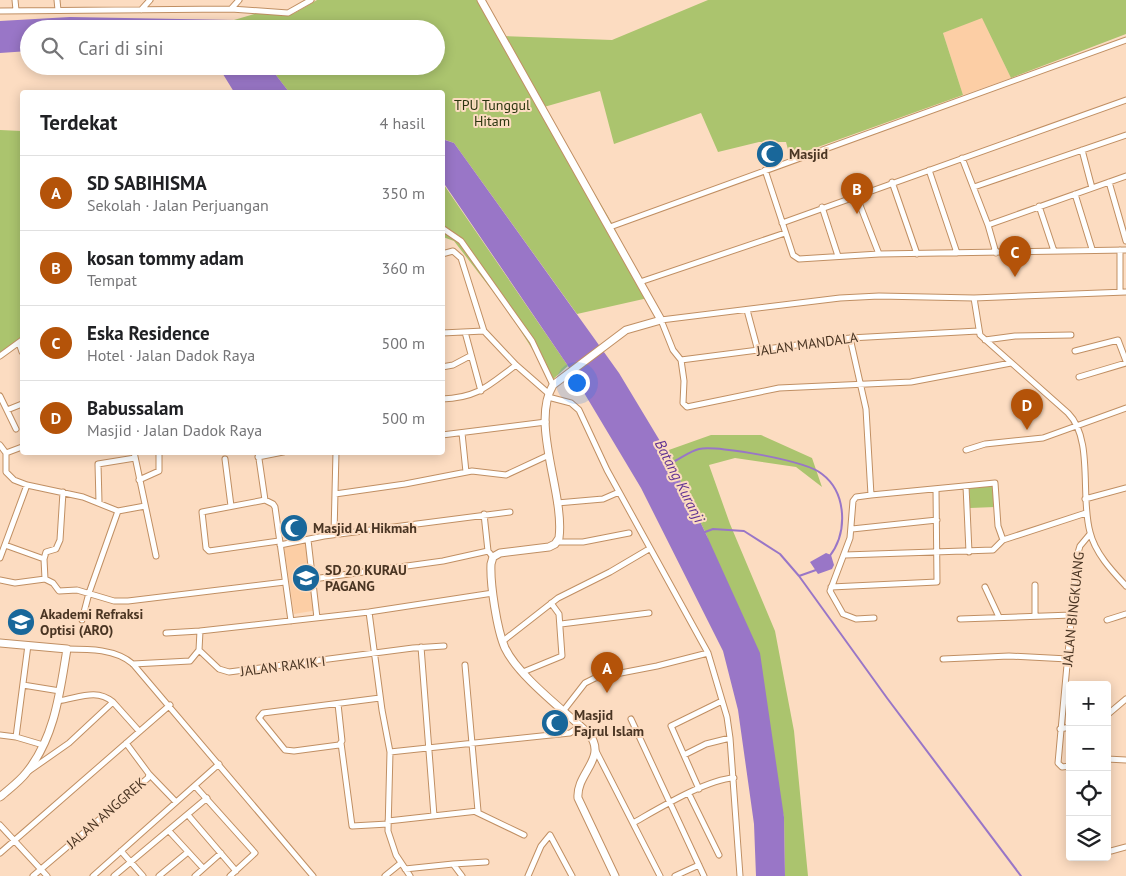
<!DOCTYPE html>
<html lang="id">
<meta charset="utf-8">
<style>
:root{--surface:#fff;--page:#f6f6f6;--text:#202124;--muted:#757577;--line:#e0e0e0;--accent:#b45309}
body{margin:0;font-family:"PT Sans",sans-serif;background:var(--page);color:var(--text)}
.controls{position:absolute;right:15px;bottom:15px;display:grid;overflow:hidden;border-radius:5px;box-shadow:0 2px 12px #0003}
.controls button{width:45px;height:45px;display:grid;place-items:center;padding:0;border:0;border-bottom:1px solid var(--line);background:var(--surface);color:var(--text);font:25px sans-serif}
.you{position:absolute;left:576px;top:382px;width:18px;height:18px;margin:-12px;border:4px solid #fff;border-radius:50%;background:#1a73e8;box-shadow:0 0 0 8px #1a73e833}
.badge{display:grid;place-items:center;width:32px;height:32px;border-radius:50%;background:var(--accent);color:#fff;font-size:16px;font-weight:700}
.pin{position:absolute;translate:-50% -41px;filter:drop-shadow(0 1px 2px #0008)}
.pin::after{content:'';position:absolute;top:26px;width:18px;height:15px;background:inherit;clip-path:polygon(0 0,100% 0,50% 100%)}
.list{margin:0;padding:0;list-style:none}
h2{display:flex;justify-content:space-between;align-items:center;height:65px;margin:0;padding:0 20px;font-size:21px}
h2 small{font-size:16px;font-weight:400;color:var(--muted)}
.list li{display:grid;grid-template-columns:32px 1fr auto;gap:15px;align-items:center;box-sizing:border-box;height:75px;padding:0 20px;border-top:1px solid var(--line)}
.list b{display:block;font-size:19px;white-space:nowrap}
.list p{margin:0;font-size:16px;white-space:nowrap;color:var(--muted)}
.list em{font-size:16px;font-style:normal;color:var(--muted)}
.icon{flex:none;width:28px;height:28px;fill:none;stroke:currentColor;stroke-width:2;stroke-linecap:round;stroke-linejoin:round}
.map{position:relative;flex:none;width:1126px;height:876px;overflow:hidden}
.search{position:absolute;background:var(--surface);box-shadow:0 2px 12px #0003;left:20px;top:20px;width:425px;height:55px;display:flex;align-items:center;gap:12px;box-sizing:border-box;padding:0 18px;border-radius:28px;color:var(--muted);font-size:19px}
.panel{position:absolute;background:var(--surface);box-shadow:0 2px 12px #0003;left:20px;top:90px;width:425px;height:365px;border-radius:5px}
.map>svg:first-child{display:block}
.built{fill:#fccea5}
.green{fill:#abc46e}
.water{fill:#9976c7}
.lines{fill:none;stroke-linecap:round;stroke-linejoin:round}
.stream{stroke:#9976c7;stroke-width:2}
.street-casing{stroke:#c08f63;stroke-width:7}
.secondary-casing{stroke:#c08f63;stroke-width:9}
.street{stroke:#fff;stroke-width:5}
.secondary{stroke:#fff;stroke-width:7}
.labels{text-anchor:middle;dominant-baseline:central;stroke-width:4;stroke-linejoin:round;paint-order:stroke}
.park-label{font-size:14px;fill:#2c3610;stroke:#fcdcc1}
.poi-label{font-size:14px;font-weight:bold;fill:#4a3523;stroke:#fcdcc1;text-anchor:start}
.street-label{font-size:14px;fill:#4a3523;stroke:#fcdcc1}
.water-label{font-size:15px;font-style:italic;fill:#613293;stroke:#fcdcc1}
</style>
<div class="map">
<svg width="1126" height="876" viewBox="0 0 1126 876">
<rect width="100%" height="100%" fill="#fcdcc1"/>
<path class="built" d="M982,17L1011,78L963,95L943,33Z
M309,542L318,610L294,614L284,546Z"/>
<path class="green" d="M317,0H482L503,36L612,40L708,0H1126V34L1011,78L982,18L943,33L963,95L790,157L786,142H759L718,152L701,113L614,144L600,91L544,107L613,225L648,298L577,314L454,143L443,139L442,92H289L269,66H436V29H240L234,20L258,13L293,14Z
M0,130L22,131V339L0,356Z
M442,182L568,366L552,380L508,311L454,241L443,237Z
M711,435H761L812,458L822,487L796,467L735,458L709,465L730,524L775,631L794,731L808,876H785L784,817L707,536L666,451Z
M994,486L995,507L970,508L969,487Z"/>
<path class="water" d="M70,17L234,20L240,29H29V51L0,53V21Z
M218,66H269L289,92H234Z
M442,139L454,143L619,373L666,451L707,536L760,653L784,817L785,876H756L754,824L738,710L723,651L641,488L568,366L443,182Z
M826,553L831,555L834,565L832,569L818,574L810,562Z"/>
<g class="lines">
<path class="stream" d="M671,463C680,459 690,451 699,449C719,445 807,461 822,474C847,493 848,533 829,557
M705,532L713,529L744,531L780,554L799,576L887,698L1021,876
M799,576L816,570"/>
<defs>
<path id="street" d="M15,0L16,10
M57,0L58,10
M231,9L239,0
M141,10L150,0
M0,11L231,9L288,13L311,0
M1082,150L1092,188
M962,158L988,225
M765,170L793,255L799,259L879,254L1126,250
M929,170L957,253
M892,182L917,254
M1109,182L1126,241
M974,187L1126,135
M1075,194L1092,249
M856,195L879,254
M1039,206L1054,251
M822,207L838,256
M782,223L1126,100
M610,227L1126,40
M442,228L461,241L532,341L553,385
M1120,250V292
M996,253L988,225L1126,176
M442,254L453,251L461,258L484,331L516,365L548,393
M640,282L785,233
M974,298L980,335L1068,413C1094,439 1080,497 1090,532C1095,553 1112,571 1126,586
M747,310L758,351
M978,331L850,338L681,360L673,350L661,320L840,298L879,296L974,298L1126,292
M465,332L481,391
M442,333L484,331
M850,338L866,409L871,495L856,497L853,501L850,538L830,591L843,614L856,619L874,618
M985,340L1015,336L1071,335
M19,343L22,352
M1075,351L1118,340L1126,361
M0,356L22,340
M681,360L684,381L683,403L687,407L779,388L911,382L1011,363
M442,367L453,365L470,356
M1079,377L1126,363
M0,396L16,429
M548,397L571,403L579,410L607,470L708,653L727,717L730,738L740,876
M442,399C478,398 489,385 516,365
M7,410L22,404
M462,433L466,472
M442,435L546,422
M0,445L6,453
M22,447L6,453V472L14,480L27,485L83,497L118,511L145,506
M966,450L985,444L1043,438L1126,408
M134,452L156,556
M258,452L265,500
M258,457L283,452
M225,459L231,506
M139,480L159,471V452
M966,486L969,552
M335,494L405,484L472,471L506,475L549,455
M871,495L995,483L998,526L1003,540
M1085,499L1126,488
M99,502L98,464L135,458
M557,503L603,499L619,492
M484,514L488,551L493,557
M852,529L937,520
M334,534L336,452
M308,540L317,618
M279,541L209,551L206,548L202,512L265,500L273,504L275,507L291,621
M557,542H583L629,533
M5,545L44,559L46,552L56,549L60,540L63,492
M280,545L324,536L510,512
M845,555L993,550L1003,540L1086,513
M0,558L27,485
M44,559L45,579
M313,579L443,561L488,551
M0,580L15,583L45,579L53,583L59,591L77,590L114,601H128L285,582
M831,587L937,582L936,489
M985,587L999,617
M369,612L382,710L390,752L570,733L580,726
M1035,616V585
M960,619L1072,615
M82,620L89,593L118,511
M1107,620L1126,614
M561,624L649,613
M166,633L200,631
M503,641L558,598L610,572L649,549
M28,645L16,737L43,745
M421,647L434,816
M67,649C89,649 116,649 133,664L313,876
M199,650L219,669L229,672L413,648L444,646
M943,659L1009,656L1068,659
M133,664L190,661L199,650L200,631L369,612L493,593
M523,672L562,656L559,614L551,603
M23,685L60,691
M58,701C79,698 96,688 113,702
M338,704L342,741L339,745L294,751L285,750L259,718L263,713L380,698
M564,710L585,683L595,678L657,666L708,653
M1107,715L1126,699
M631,719L704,876
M1060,729L1070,727
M0,735L16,737
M341,743L352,826L388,824
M596,751L660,876
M390,752L388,831L396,855L410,876
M684,755L706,744L730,738
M1107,759L1126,760
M1070,766L1062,767L1058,763L1077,556L1080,546L1090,534
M29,771L69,743L113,702L139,731
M149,774L176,802
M195,786L255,853L230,876
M699,789L671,726L722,701
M689,794L719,855
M476,812L524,835
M188,815L236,871
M388,821L478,811L465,665
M633,823C658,809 707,779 734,778
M0,825L47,876
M169,831L203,868
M121,851L143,876
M1111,851L1126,847
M0,853L170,705
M453,864L486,862
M405,869L453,864L462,876
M33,876L148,778L149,774L126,743
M93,876L219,764
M114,876L207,798
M159,876L188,852
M195,876L221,853
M385,876L401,863
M528,876L541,846L550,835L572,876
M675,876L699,865"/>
<path id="secondary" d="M481,0L661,320L626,330L553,385C530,424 565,494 559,538L555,544L549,547L500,553L493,557L491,564C490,584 497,630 505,648C519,677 565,711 589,734C608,758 576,773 578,798L615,876
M0,643L67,649C60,691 55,738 26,773C19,782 9,789 0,797"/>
</defs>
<use href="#street" class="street-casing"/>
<use href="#secondary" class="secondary-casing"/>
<use href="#street" class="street"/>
<use href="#secondary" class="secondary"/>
</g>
<defs>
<symbol id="mosque-disc" viewBox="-11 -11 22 22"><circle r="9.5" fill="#19679a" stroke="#fcdcc1"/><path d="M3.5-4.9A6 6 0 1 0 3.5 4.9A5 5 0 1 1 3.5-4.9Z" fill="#fff"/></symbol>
<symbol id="school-disc" viewBox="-11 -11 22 22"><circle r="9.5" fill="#19679a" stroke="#fcdcc1"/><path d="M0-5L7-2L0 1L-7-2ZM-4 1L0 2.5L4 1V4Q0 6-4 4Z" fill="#fff"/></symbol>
<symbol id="university-disc" viewBox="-11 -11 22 22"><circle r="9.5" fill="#19679a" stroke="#fcdcc1"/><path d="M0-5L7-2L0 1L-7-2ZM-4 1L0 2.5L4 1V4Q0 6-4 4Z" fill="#fff"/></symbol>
</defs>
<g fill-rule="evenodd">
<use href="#mosque-disc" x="754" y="138" width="32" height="32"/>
<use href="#mosque-disc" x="278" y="512" width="32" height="32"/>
<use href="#school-disc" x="290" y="562" width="32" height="32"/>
<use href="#university-disc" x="5" y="606" width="32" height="32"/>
<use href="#mosque-disc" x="539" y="707" width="32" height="32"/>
</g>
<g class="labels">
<g class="park-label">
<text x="492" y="105">TPU Tunggul<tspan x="492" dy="16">Hitam</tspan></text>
</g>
<g class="poi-label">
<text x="789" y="154">Masjid</text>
<text x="313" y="528">Masjid Al Hikmah</text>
<text x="325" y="570">SD 20 KURAU<tspan x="325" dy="16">PAGANG</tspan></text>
<text x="40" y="614">Akademi Refraksi<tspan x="40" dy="16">Optisi (ARO)</tspan></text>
<text x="574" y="715">Masjid<tspan x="574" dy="16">Fajrul Islam</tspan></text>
</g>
<g class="street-label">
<text transform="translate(807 344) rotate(-8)">JALAN MANDALA</text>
<text transform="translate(1073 609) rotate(-84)">JALAN BINGKUANG</text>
<text transform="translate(283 666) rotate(-7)">JALAN RAKIK I</text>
<text transform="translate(106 813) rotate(-41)">JALAN ANGGREK</text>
</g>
<g class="water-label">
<text transform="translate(680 481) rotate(63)">Batang Kuranji</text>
</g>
</g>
</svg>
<div class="controls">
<button>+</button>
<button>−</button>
<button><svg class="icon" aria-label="locate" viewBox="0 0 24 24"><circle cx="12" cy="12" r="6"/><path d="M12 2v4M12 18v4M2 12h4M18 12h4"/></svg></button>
<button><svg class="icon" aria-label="layers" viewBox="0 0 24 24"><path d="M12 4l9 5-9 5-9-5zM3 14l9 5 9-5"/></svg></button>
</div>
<div class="you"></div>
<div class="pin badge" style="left:607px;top:693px">A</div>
<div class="pin badge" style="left:857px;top:214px">B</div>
<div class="pin badge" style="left:1015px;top:277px">C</div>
<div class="pin badge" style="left:1027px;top:430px">D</div>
<div class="search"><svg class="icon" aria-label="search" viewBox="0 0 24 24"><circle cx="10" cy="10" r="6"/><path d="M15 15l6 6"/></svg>Cari di sini</div>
<section class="panel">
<h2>Terdekat<small>4 hasil</small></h2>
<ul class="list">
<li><span class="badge">A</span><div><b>SD SABIHISMA</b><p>Sekolah · Jalan Perjuangan</p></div><em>350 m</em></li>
<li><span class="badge">B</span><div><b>kosan tommy adam</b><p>Tempat</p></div><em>360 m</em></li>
<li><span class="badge">C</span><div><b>Eska Residence</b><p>Hotel · Jalan Dadok Raya</p></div><em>500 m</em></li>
<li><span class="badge">D</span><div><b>Babussalam</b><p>Masjid · Jalan Dadok Raya</p></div><em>500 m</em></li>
</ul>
</section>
</div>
